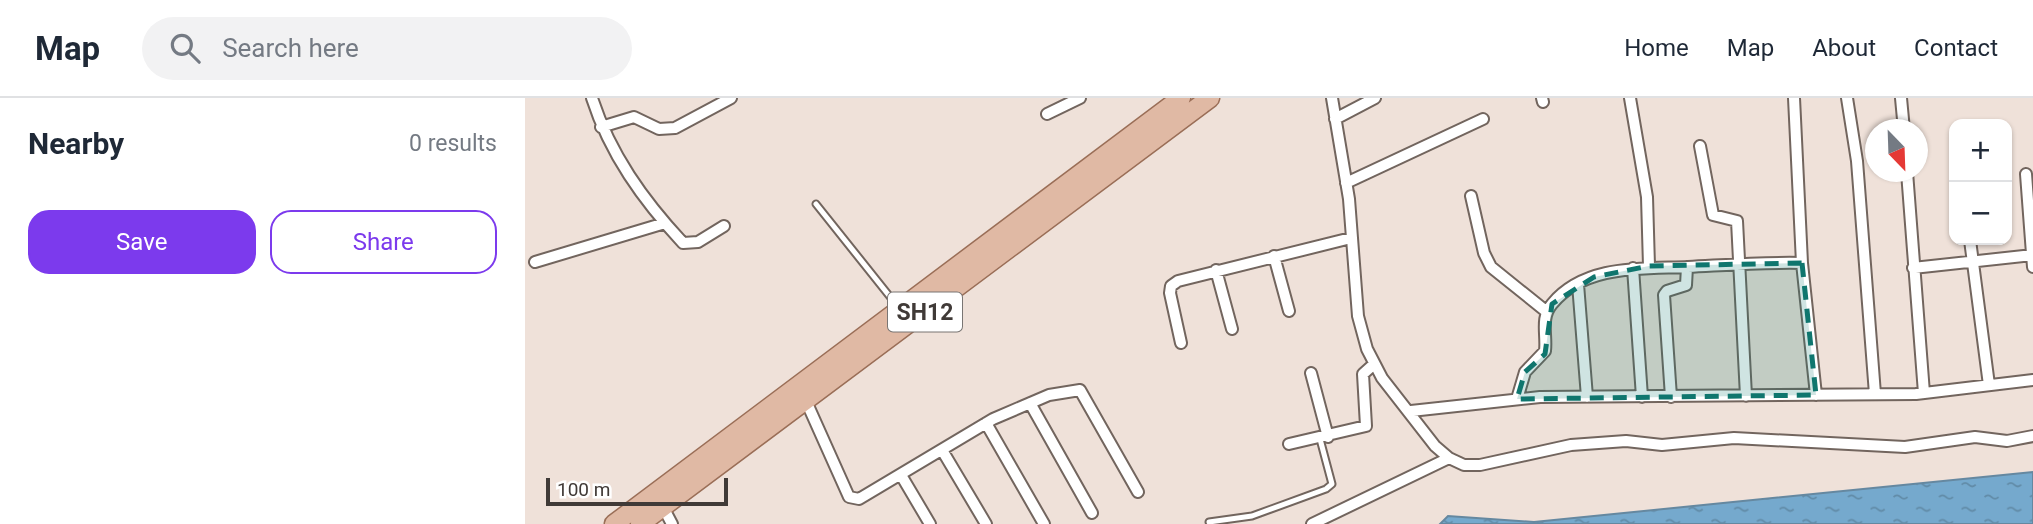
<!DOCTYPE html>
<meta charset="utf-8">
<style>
:root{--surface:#fff;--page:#f2f2f3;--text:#1f2937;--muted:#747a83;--line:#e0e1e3;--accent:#7c3aed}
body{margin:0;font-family:Roboto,sans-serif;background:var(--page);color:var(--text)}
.controls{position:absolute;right:21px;top:21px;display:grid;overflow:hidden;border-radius:14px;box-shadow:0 2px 5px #0004}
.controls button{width:63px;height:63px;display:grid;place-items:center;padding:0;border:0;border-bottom:2px solid var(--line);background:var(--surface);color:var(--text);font:35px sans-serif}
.compass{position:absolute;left:1340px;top:21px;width:63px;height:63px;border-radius:50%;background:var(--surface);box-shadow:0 2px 5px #0004;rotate:157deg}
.scale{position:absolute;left:21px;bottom:18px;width:182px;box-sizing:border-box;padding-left:7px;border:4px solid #403a37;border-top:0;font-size:19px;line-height:24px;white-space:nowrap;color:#403a37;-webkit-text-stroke:5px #fff;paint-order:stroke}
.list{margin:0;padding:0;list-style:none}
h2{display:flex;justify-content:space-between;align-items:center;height:91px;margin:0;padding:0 28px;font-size:30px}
h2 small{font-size:23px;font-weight:400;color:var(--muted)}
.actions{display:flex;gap:14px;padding:21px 28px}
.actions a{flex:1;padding:16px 0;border:2px solid var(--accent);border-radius:21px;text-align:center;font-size:24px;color:var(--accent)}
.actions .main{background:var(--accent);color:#fff}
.icon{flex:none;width:38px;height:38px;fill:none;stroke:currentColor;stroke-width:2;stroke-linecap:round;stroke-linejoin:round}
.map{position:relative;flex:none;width:1508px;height:426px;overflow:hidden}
header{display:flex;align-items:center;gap:42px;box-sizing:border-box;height:98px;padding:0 35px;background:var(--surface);border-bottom:2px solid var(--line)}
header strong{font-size:33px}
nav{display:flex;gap:38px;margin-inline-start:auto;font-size:24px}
.search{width:490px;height:63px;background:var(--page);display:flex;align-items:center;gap:18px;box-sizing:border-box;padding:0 24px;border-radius:38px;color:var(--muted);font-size:26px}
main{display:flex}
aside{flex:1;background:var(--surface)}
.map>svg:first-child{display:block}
.water{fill:url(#water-ripples);stroke:#6588a0;stroke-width:2}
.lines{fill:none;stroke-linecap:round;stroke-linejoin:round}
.service-casing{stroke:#72655e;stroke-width:9}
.minor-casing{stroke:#72655e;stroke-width:14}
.primary-casing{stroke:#9a6e57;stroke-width:21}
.service{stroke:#fff;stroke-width:5}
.minor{stroke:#fff;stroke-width:10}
.primary{stroke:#e0b9a4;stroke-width:18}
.marked{fill:#0f766e;fill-opacity:0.2;stroke:#0f766e;stroke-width:5;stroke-dasharray:14 9;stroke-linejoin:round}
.labels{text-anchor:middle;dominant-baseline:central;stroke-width:7;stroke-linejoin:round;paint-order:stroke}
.shield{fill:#fff;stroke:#797573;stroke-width:2}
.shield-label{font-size:23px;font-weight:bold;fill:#403a37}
</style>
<header>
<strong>Map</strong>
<div class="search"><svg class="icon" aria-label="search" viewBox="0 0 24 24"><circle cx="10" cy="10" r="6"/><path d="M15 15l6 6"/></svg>Search here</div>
<nav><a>Home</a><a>Map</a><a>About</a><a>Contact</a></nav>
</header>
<main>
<aside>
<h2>Nearby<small>0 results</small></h2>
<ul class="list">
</ul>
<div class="actions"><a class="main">Save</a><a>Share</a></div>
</aside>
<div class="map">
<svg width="1508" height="426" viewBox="0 0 1508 426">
<defs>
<pattern id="water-ripples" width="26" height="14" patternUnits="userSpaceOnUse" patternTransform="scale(1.75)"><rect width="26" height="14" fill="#75a9cd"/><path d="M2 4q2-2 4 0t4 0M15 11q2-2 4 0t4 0" fill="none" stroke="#618ba7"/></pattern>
</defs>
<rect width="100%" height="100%" fill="#efe1d9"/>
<path class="water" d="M1508,374V426H915L923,418L1009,424Z"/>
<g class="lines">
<defs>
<path id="service" d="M291,106L374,210
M684,424L727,418L801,391L807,386L795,341"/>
<path id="minor" d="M67,0C85,56 118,102 158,145L173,144L199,128
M807,0L824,101L833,218L842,251L857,280L910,348L924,360L939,367H955L1046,347L1101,343L1137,347L1209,340L1380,349L1450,339L1482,343L1508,338
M1017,0L1018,4
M1105,0L1122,99L1124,168
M1269,0L1277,165L1291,297
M1322,0L1332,63L1350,296
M1376,0L1379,32
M522,16L555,0
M810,21L850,0
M76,29L109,19L134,31L150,30L206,0
M1175,48L1188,117L1212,123L1221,298
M1382,74L1399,295
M1501,76L1508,169
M821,85L958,21
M946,98L959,155L966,169L1022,214
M1445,142L1464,287
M749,158L764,213
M10,164L140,125
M1108,170L1117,299
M1388,170L1508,157
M691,172L707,231
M1053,186L1062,299
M656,245L645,195L646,188L653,183L826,140
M786,275L803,339
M1146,299L1139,197L1142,193L1161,187L1162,169
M992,301L1000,274L1020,253C1022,237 1015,220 1027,206C1060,166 1118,171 1163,169C1202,167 1238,164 1277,165
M281,303L324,399L334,401L468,321L524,297L555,292L613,394
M505,305L567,415
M886,313L1015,299L1391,296L1508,282
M461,325L519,426
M764,346L841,328L838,276L848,267
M417,352L461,426
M376,377L405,426
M138,409L147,426
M787,426L924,360"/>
<path id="primary" d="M89,426L656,0
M115,426L685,0"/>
</defs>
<use href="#service" class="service-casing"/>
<use href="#minor" class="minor-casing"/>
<use href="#primary" class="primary-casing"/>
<use href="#service" class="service"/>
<use href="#minor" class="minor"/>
<use href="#primary" class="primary"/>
</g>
<path class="marked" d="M1277,165L1291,297L992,301L1000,274L1020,256L1027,206L1069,179L1124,168Z"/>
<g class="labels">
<rect class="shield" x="363" y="194.5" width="74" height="39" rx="5"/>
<g class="shield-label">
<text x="400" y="214">SH12</text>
</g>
</g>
</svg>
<div class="controls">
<button>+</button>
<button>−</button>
</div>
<svg class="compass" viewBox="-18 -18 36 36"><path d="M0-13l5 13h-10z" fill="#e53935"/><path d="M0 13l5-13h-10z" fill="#747a83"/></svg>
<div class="scale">100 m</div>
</div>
</main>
